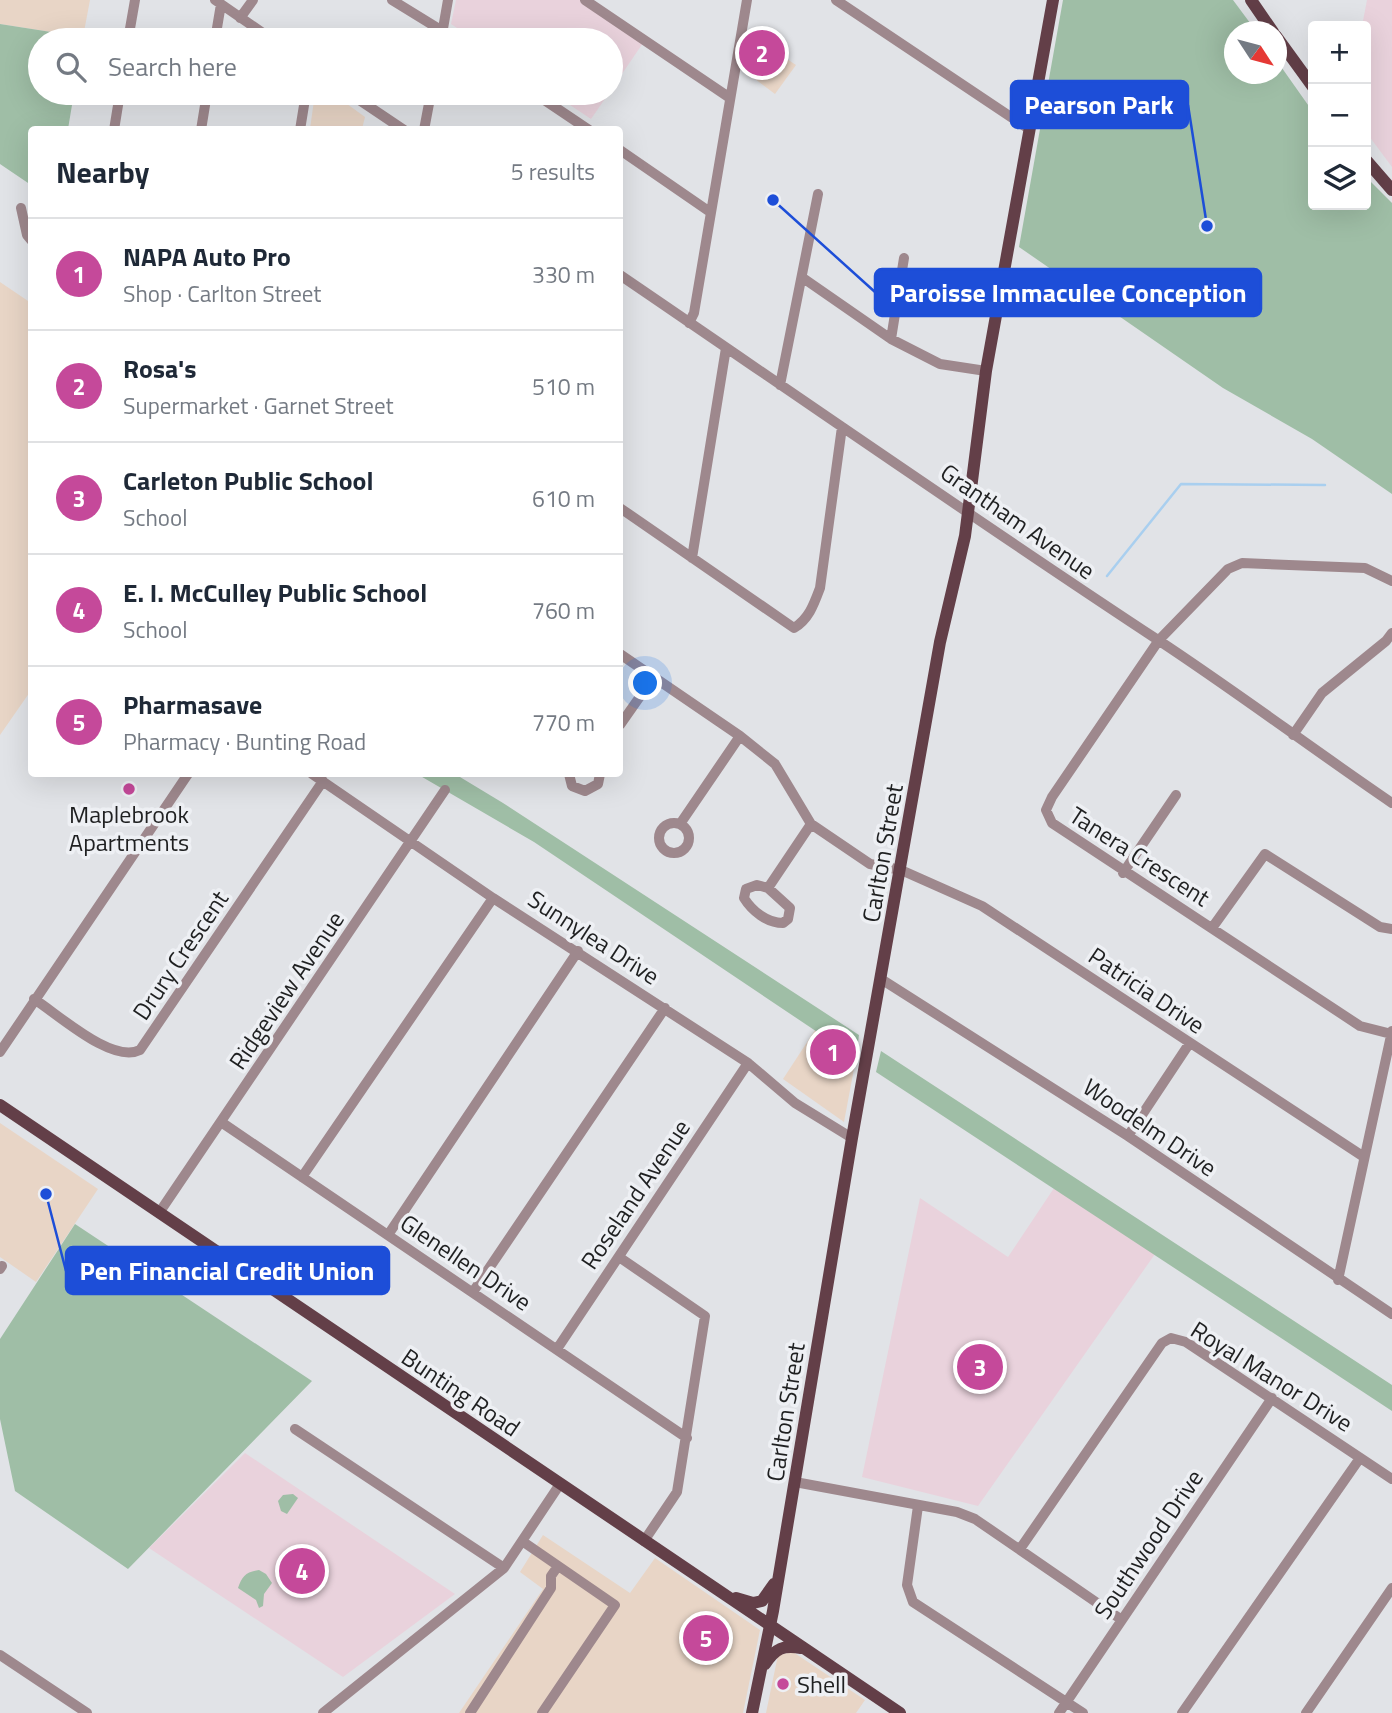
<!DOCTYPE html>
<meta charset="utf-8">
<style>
:root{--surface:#fff;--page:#f6f6f7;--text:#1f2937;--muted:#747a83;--line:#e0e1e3;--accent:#c5499a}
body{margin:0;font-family:"Titillium Web",sans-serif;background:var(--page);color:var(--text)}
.controls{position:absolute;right:21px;top:21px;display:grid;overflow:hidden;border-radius:7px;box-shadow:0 7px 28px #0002}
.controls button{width:63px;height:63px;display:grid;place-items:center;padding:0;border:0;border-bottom:2px solid var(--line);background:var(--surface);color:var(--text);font:35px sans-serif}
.compass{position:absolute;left:1224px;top:21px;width:63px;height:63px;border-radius:50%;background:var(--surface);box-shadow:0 7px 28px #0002;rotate:126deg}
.you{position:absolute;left:646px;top:684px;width:24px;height:24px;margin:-18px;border:5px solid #fff;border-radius:50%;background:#1a73e8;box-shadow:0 0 0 10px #1a73e833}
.badge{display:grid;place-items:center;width:46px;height:46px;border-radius:50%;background:var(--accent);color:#fff;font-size:23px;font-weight:700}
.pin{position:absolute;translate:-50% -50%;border:4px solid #fff;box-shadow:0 2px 7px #0006}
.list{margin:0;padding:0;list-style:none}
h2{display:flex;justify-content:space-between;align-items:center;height:91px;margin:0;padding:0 28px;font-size:30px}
h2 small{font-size:23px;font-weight:400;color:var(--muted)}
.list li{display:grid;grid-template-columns:46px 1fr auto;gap:21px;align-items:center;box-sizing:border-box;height:112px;padding:0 28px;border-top:2px solid var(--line)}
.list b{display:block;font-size:26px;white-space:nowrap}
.list p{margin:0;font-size:23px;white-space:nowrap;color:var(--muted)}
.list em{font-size:23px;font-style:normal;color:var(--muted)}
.icon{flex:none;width:38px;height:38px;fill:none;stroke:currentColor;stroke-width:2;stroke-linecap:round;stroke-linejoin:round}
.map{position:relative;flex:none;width:1392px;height:1713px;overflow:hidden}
.search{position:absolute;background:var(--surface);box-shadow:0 7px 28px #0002;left:28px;top:28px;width:595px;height:77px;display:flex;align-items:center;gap:18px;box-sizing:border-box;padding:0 24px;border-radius:38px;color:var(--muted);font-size:26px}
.panel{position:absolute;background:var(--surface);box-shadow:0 7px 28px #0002;left:28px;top:126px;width:595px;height:651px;border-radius:7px}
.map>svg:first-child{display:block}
.commercial{fill:#e8d5c6}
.education{fill:#e9d2dc}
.green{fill:#9fbea6}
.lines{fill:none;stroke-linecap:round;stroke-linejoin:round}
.stream{stroke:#a9cfef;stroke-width:2.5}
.minor{stroke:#9e888d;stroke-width:10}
.major{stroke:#633f48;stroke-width:12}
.poi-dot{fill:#c5499a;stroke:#eef0f4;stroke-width:2.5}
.labels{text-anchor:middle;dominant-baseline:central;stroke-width:7;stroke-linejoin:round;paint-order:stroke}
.street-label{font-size:24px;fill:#1f2021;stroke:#eef0f4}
.poi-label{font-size:24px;fill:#1f2021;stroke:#eef0f4}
.leader{fill:none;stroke:#1d4ed8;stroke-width:2.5}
.callout-dot{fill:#1d4ed8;stroke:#eef0f4;stroke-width:2.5}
.callout{fill:#1d4ed8;stroke:#1d4ed8;stroke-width:2.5}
.callout-label{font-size:26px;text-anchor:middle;font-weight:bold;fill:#fff}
</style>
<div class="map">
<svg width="1392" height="1713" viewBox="0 0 1392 1713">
<rect width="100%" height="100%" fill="#e1e3e7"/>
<path class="commercial" d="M0,0H90L83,37L0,24Z
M749,34L796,65L775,94L743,70Z
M315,93H332L365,117L362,129H310Z
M0,282L31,303L32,689L0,735Z
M815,1030L856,1058L844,1122L783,1079Z
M0,1123L98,1189L36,1282L0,1257Z
M543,1535L630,1593L655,1558L760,1630L743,1713H459L543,1589L520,1572Z
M793,1652L865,1700L856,1713H766L778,1655Z"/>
<path class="education" d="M456,0H580L643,43L611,90V40H475L451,24Z
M1367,0H1392V167L1366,132V26H1362Z
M552,93H609L591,119Z
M1054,1188L1155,1254L978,1506L862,1477L920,1198L1008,1257Z
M245,1453L455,1594L343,1677L149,1548Z"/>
<path class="green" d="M1063,0H1233L1256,31L1234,32V74H1276L1277,61L1313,112V205H1366V177L1392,203V494L1312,439L1223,388L1019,247Z
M0,24L83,37V40H40V93H74L68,129L32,130L31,185L0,164Z
M417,774H455L503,803L859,1035L856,1058L534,842Z
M881,1051L1392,1385V1411L876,1072Z
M75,1224L312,1381L128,1569L15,1491L0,1419V1339Z
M293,1494L298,1498L287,1514L281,1511L278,1501L283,1495Z
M259,1570L266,1574L272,1583L264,1594L263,1606L259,1608L256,1600L238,1588C242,1576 246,1572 259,1570Z"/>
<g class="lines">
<path class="stream" d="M1107,576L1181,484L1325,485"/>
<path class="minor" d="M215,0L273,40
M392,0L457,40
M585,0L730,98
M836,0L1029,129
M240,18L253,0
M128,40L135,0
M215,40L221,4
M441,40L448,0
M349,93L404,130
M534,93L589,130
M114,130L120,93
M201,130L207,93
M300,130L306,93
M424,130L431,93
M620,150L710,212
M21,208L27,235L32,241
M620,275C799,397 977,521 1158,640C1237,692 1314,750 1392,803
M803,278L891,339L940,364L986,371
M689,323L694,313L747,0
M891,339L904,258
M780,385L818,194
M620,508L794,628C809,619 814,604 820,588L842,427
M692,558L726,348
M620,654L740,736L775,764L811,824L870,864L901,870L982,906L1364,1157
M620,725L653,678
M1293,735L1322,693L1386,641L1392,633
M312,774L493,898L748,1063L795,1103L852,1138
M569,774L572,786L585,791L598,784L600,774
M659 838a15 15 0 1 1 30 0a15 15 0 1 1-30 0Z
M680,824L740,736
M1123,873L1176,795
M768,888L790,908L788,919L783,923C767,923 752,911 744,898L746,889L757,885L768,888L811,824
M1212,928L1265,854L1380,927L1392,929
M881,979L1128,1136L1392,1314
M34,999C59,1015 112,1064 140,1050L323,781
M1391,1034L1360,1026L1052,823L1046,810L1052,797L1159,640L1228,569L1242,563L1365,568L1392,581
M0,1052L188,774
M221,1122L687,1438
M1128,1136L1189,1044
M302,1177L493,898
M159,1213L445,790
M388,1235L578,951
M619,1257L705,1316L677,1492L644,1541
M0,1269L2,1266
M1338,1280L1392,1031
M473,1292L665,1008
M557,1349L748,1063
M295,1429L504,1568
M795,1482L957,1512L975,1519L1122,1620
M918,1506L907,1585L913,1602L1083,1713
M522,1541L615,1605L542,1713
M1020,1549L1162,1343L1171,1338L1186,1342L1392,1479
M0,1655L87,1713
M323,1713L504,1568L560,1484
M470,1713L551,1588V1576L558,1566
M1059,1713L1272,1398
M1182,1713L1360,1458
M1306,1713L1392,1588"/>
<path class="major" d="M1251,0L1273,32
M1276,36L1313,87
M1366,160L1392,190
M0,1105L900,1713
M736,1598L753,1603L762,1601L774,1584
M765,1664C776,1648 783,1645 801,1648
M752,1713L773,1611L852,1138L940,642L965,536L986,371L1053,0"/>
</g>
<g class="poi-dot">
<circle cx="129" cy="789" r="7"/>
<circle cx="783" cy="1684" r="7"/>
</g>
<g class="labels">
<g class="street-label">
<text transform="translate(1018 521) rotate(35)">Grantham Avenue</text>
<text transform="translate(882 853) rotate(-80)">Carlton Street</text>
<text transform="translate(1140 856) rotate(33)">Tanera Crescent</text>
<text transform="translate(594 937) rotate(33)">Sunnylea Drive</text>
<text transform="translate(180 955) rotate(-56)">Drury Crescent</text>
<text transform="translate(286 990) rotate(-56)">Ridgeview Avenue</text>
<text transform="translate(1147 990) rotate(34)">Patricia Drive</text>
<text transform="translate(1150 1127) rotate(34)">Woodelm Drive</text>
<text transform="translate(635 1194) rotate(-56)">Roseland Avenue</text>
<text transform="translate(466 1262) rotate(34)">Glenellen Drive</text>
<text transform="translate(1272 1376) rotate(32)">Royal Manor Drive</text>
<text transform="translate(461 1392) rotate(34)">Bunting Road</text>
<text transform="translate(785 1412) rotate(-81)">Carlton Street</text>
<text transform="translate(1148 1544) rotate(-56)">Southwood Drive</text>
</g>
<g class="poi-label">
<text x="129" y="814">Maplebrook<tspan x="129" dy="28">Apartments</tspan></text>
<text x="797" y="1684" text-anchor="start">Shell</text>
</g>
</g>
<path class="leader" d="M1207 226L1188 105M773 200L875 292M46 1194L66 1271"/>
<g class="callout-dot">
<circle cx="1207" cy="226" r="7"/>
<circle cx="773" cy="200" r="7"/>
<circle cx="46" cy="1194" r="7"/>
</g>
<g class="callout">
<rect x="1011" y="81" width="177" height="47" rx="7"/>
<rect x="875" y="269" width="386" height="47" rx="7"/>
<rect x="66" y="1247" width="323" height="47" rx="7"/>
</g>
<g class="callout-label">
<text x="1099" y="114">Pearson Park</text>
<text x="1068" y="302">Paroisse Immaculee Conception</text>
<text x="227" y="1280">Pen Financial Credit Union</text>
</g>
</svg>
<div class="controls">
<button>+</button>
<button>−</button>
<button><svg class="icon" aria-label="layers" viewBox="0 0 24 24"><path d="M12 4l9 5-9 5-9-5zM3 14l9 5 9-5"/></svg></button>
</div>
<svg class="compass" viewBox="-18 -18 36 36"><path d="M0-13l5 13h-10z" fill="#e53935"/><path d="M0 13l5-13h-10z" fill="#747a83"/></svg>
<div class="you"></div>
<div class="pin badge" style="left:833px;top:1052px">1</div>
<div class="pin badge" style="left:762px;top:53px">2</div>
<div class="pin badge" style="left:980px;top:1367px">3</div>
<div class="pin badge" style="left:302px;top:1571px">4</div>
<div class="pin badge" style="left:706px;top:1638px">5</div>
<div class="search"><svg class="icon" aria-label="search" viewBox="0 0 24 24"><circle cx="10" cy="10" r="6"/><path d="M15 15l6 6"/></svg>Search here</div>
<section class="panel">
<h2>Nearby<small>5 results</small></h2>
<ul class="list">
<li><span class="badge">1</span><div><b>NAPA Auto Pro</b><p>Shop · Carlton Street</p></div><em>330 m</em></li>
<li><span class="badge">2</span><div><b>Rosa's</b><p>Supermarket · Garnet Street</p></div><em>510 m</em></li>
<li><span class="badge">3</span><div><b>Carleton Public School</b><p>School</p></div><em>610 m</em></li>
<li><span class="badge">4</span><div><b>E. I. McCulley Public School</b><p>School</p></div><em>760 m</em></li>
<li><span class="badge">5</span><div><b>Pharmasave</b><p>Pharmacy · Bunting Road</p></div><em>770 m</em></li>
</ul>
</section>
</div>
